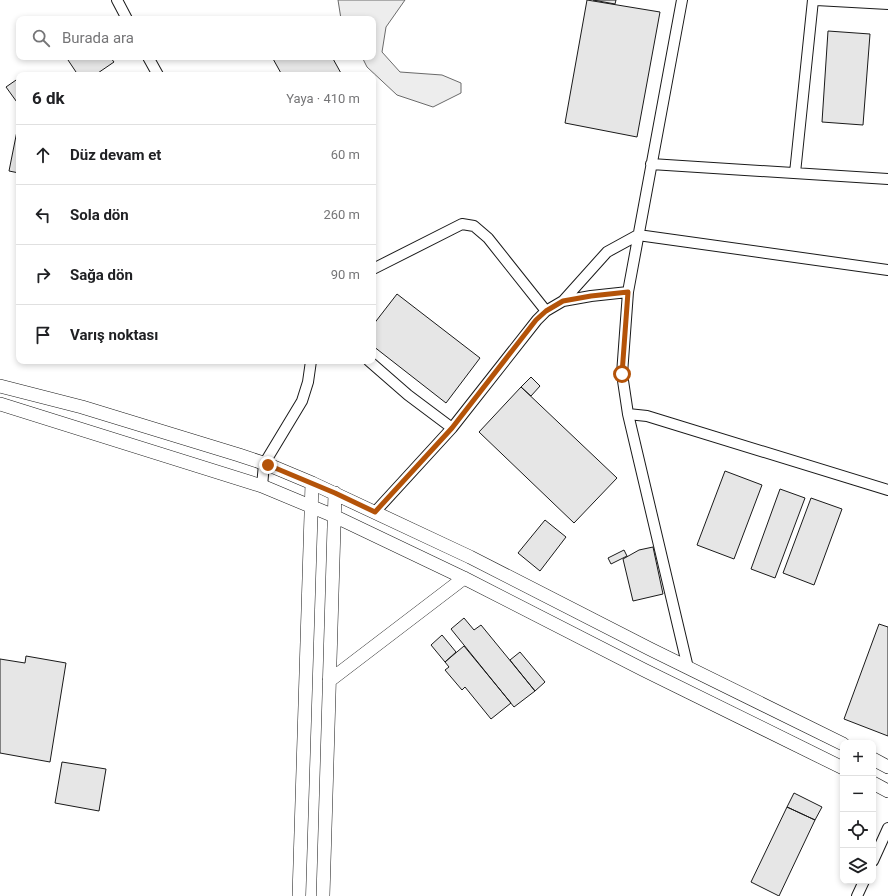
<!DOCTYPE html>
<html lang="tr">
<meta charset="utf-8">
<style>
:root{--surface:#fff;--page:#f2f2f2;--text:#202124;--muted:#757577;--line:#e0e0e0}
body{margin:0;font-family:Roboto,sans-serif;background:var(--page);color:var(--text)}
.controls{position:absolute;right:12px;bottom:12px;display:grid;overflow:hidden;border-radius:8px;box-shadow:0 2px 6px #0003}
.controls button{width:36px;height:36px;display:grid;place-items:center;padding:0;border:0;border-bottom:1px solid var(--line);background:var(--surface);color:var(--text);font:20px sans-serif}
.stop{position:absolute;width:12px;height:12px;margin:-9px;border:3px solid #b45309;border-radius:50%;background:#fff}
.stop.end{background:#b45309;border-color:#fff;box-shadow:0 1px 4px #0008}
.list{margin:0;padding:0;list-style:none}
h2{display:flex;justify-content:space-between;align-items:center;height:52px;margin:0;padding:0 16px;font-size:17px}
h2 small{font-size:13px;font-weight:400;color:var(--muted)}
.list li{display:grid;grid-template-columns:26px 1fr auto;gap:12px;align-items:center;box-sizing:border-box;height:60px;padding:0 16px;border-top:1px solid var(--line)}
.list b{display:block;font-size:15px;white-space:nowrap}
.list em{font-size:13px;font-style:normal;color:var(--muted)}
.icon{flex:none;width:22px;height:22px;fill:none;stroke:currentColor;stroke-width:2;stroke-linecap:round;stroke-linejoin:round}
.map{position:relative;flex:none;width:888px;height:896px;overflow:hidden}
.search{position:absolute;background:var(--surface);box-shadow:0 2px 6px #0003;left:16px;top:16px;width:360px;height:44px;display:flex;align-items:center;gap:10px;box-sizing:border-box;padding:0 14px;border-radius:8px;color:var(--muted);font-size:15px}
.panel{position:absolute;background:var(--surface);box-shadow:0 2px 6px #0003;left:16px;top:72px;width:360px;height:292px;border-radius:8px}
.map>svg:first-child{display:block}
.built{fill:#ededed;stroke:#6a6a6a}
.building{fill:#e6e6e6;stroke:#1a1a1a}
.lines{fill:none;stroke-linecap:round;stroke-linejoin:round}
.minor-casing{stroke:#1a1a1a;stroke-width:12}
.major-casing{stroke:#1a1a1a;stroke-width:14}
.minor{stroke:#fff;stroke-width:10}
.major{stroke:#fff;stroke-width:13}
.route{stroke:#b45309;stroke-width:5}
</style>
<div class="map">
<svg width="888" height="896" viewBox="0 0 888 896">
<rect width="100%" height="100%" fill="#fff"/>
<path class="built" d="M338,0H405L386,27L382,52L400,72L442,75L461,83V93L433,107L397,95L367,67L362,57H373V19H341Z"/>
<path class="building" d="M587,0L660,12L637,137L565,123Z
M593,0H616L615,4Z
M828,31L870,34L863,125L822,122Z
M66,57H110L114,62L95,75H78Z
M272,57H332L342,75H282Z
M19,78V105L6,87Z
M17,131L19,134V173L9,171Z
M397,294L480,358L446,403L373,346V325Z
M531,377L540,386L531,396L521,387Z
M521,387L617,478L574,523L479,432Z
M725,471L762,485L734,559L697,545Z
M780,489L805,498L775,578L751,569Z
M811,498L842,509L814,585L783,573Z
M545,520L566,537L540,571L518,553Z
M653,547L663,594L633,601L623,559L639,550Z
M624,550L627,556L611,564L608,558Z
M464,618L474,630L481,625L535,691L514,707L451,629Z
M879,624L888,627V736L844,719Z
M442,635L456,652L445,662L431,645Z
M464,646L511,703L491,719L465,687L462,690L445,670L449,667L445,662Z
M520,652L545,682L535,691L510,660Z
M26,656L66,663L50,762L0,753V659L25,663Z
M62,762L106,769L99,811L55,803Z
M794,793L822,807L815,820L787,807Z
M787,807L815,820L779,896L751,882Z"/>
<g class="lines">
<defs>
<path id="minor" d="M117,0L127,19
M816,0L888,4
M148,57L158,75
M651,164L888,179
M795,173L813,0
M373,269L462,224L474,226L488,238L546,311
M628,292L682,0
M563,301L607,252L638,235L888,270
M369,361L408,395L452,428
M628,414L647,416L888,490
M262,486L264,464L302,401L308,382L311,361
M375,512L452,428L537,320L546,311L563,301L591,296L628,292L622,374L628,414L688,668
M873,861L888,828
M857,896L864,881"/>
<path id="major" d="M0,386L82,407L239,455L269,465L312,483L470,557L650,649L843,744
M0,404L262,486L334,516L464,578L644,670L843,768
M329,681L464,578
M873,759L888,767
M873,783L888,791
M299,896L312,483
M323,896L335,493"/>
</defs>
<use href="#minor" class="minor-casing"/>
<use href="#major" class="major-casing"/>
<use href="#minor" class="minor"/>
<use href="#major" class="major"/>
</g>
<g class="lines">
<path class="route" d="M268,465L335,493L375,512L452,428L536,320L546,311L563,301L591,296L628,292L622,374"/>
</g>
</svg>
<div class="controls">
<button>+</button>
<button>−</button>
<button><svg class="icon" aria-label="locate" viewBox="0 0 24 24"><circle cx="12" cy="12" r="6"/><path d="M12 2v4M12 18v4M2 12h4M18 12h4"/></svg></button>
<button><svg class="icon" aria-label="layers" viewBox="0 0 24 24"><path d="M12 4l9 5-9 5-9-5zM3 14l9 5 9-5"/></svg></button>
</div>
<div class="stop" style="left:622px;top:374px"></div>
<div class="stop end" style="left:268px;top:465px"></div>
<div class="search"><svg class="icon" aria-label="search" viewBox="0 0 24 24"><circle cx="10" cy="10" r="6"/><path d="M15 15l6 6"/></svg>Burada ara</div>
<section class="panel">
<h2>6 dk<small>Yaya · 410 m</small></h2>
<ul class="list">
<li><svg class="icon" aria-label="ahead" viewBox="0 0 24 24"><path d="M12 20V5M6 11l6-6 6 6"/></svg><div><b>Düz devam et</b></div><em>60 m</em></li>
<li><svg class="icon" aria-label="left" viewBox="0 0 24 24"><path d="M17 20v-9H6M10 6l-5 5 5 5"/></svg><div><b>Sola dön</b></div><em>260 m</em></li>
<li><svg class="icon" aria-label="right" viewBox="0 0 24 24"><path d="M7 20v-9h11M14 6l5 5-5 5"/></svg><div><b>Sağa dön</b></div><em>90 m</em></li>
<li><svg class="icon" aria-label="arrive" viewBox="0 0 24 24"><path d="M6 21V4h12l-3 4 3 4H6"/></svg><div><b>Varış noktası</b></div></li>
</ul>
</section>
</div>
